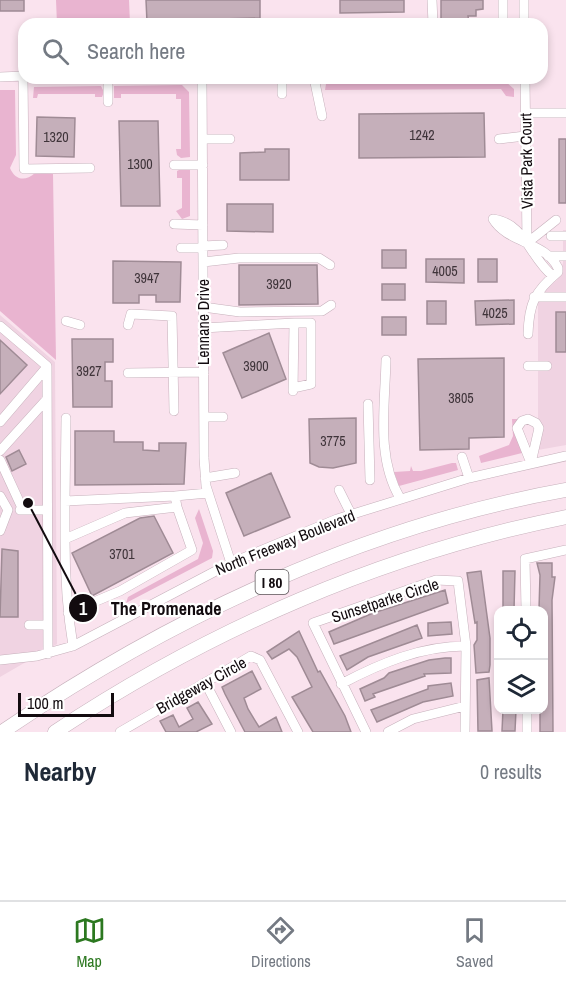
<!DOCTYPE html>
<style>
:root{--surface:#fff;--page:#f6f6f7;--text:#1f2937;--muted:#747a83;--line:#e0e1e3;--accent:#2c7820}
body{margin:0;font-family:"Archivo Narrow",sans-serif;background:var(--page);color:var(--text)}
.controls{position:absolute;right:18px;bottom:18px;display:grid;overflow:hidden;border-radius:12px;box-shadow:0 3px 9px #0003}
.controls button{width:54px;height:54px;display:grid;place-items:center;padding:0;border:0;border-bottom:2px solid var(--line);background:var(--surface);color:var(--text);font:30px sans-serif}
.scale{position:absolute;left:18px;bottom:15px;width:96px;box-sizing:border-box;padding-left:6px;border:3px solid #120b0f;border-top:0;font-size:16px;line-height:21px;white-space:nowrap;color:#120b0f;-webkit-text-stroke:4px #fff;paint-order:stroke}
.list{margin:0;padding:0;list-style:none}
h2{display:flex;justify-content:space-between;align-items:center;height:78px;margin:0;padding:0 24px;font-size:26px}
h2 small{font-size:20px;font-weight:400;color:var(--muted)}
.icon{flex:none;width:33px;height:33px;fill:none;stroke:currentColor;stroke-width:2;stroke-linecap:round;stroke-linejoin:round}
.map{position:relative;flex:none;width:566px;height:732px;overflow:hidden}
.search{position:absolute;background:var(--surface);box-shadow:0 3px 9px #0003;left:18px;right:18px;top:18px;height:66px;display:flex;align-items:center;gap:15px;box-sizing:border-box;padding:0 21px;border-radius:18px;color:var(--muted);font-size:22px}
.sheet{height:168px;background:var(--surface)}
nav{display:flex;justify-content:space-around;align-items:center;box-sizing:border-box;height:84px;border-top:2px solid var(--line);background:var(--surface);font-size:16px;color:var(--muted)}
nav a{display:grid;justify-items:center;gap:3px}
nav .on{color:var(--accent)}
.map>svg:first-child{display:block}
.built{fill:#f0d3e2}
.green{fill:#e9b4d0}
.building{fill:#c5afba;stroke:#9f8b95;stroke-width:1.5}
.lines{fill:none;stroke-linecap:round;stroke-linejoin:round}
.minor-casing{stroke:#c6b0bb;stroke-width:10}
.highway-casing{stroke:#c6b0bb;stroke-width:15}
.minor{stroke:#fff;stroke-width:9}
.highway{stroke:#fff;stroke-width:14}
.labels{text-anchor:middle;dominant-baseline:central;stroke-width:4.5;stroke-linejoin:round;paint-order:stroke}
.number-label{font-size:14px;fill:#3f343a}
.shield{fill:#fff;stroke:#595457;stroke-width:1.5}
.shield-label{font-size:15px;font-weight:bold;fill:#120b0f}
.street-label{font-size:16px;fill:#120b0f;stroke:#fff}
.leader{fill:none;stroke:#120b0f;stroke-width:2}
.callout-dot{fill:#120b0f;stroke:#fff;stroke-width:2}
.mark-label{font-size:18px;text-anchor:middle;font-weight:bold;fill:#fff}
.callout-label{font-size:18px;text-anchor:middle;font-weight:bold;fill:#120b0f;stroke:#fff;stroke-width:4.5;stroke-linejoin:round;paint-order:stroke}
</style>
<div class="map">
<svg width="566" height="732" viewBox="0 0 566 732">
<rect width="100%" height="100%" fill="#fae3ee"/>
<path class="built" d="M563,230H566V445L538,450V295L557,280L563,263Z
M0,315L55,362L57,644L0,677Z"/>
<path class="green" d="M56,0H129L130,24H57Z
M506,82L514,89V97L506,96L501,89L325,90L326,84Z
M182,85L189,92L190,157L181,158L177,155L176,149H181V99H176V94H121V98H114V86Z
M101,86L104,92L102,97H95V94H38L37,98H33L34,87Z
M0,90H15L16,155L10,168C15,180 25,182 35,173L53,174L56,360L0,311Z
M181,169L190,170V216L182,219L176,211L182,208V178H177V171Z
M512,419H519L522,453L481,463L479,456L509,445L513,436Z
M452,463H456L458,470L399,486L394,472L410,471L411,466L413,471H421Z
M199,509L213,551L212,558L126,603L128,597L198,559L203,543L195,518Z"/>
<path class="building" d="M0,0H24V11H0Z
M146,0H260V18L221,19V24H150L147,22Z
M340,0H404V12L340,13Z
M441,0H483V9L476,10V16H468L469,23H441Z
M484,113L485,157L359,158V114Z
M37,117L75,118L74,157L36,156Z
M119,121H158L160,206H121Z
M559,139H566V203H559Z
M265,149H289V180H240V153L265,152Z
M227,204H273V232L227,231Z
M382,250H406V268H382Z
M426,259H464V283L426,282Z
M478,259H497V282H478Z
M113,261L181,262L180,302H156V295H139V303H113Z
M239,265H317L318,304L239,305Z
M382,284H405V300H382Z
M514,300V324L476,325L475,301Z
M427,301H446V324H427Z
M556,312H566V352H556Z
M382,317H406V335H382Z
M269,333L286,379L242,398L223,353Z
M72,339H113V362H105V381H112V407H73Z
M0,340L27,365L0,394Z
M504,358V437L469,438V449L420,450L418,359Z
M356,418V463L333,468L319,467L310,463L309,419Z
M75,431H114V442H143V450L159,451V443H186L184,484L75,485Z
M19,450L26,464L12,471L6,457Z
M271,473L290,517L244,536L226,493Z
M154,516L173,553L92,596L72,553L140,518Z
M2,549L18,551V617H0Z
M537,563H552V577H555L552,600L553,732H540V711H543V610H539L540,575Z
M481,571L490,638V665L489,672L476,673L474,645L477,640V622L475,623L467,573Z
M503,571H515L514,610H503Z
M445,590L448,603L334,644L329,632L373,613Z
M451,622L452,634L428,636V623Z
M417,625L422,638L368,657L347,670L340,656Z
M299,631L318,672L320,671L345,716L351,732H313L292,697L312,687L297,657L289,649L272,659L267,652Z
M445,658H451V673L424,674L425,676L373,694L375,697L365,701L360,689L384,678L389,673L429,660Z
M252,671L261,689L244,698L248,709L259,727L276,717L282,732H245L225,694L222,687Z
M489,678L492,731H478L477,680Z
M451,683L453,696L423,702L377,722L371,710L428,689V686Z
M198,702L212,724L196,732H166L160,721L173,715L179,727L193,719L187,708Z
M503,710H516L515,731H502Z"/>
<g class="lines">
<defs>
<path id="minor" d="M432,0L433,24
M503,0V24
M524,0V24
M23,76L24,169L90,168
M0,77L24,76
M108,78V102
M202,78L204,458L206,486L231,563
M282,78V94
M314,78L322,116
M525,78L527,243
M525,113H566
M203,139H230
M499,139L525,136
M174,165H203
M493,219C507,243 546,242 558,268V272C534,292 529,304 528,334
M493,219C525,223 530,258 553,276
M174,224L203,225
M551,236H566
M527,243L556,220
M203,246L223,245
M181,248H203
M548,256H566
M203,262L239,258H319L330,265
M534,297H566
M203,307L240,312L322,311L331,305
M66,321L80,325
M128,325L131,314L172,316L174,411
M0,326L47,366L48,654
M203,328L294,323L293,391
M386,360C385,406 376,458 400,498
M528,366H547
M128,373L204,372
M293,388L311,384V323H294
M368,404L370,480
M204,417H223
M528,419L536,423L539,428L531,463L517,428L522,421Z
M0,422L47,367
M0,451L47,399
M462,457L469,478
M0,460L23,510
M205,478L235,473
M339,490L351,514
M0,496L8,510L0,531
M175,496L208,493
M65,501L66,418
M20,510H46
M65,539V501L175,496L177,507
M526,610L525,559L566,550
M68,613L120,591L192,550L177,507L125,513L65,539C65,576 67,610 73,646
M29,625H48
M0,660L37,656L73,646L231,563L337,519L469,478L566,456
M206,684L231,732
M341,684C381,663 421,646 466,646
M527,710V732
M120,732L251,656L260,660L298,732
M366,732L313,623L436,580L458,581L466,646L465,732
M388,732L413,719L465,706"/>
<path id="highway" d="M2,732C171,617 364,526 566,490
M55,732C210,629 383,554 566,517"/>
</defs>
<use href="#minor" class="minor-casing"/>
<use href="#highway" class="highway-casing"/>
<use href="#minor" class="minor"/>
<use href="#highway" class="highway"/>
</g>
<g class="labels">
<g class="number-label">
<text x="422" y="135">1242</text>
<text x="56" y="137">1320</text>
<text x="140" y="164">1300</text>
<text x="445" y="271">4005</text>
<text x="147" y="278">3947</text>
<text x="279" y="284">3920</text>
<text x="495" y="313">4025</text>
<text x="256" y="366">3900</text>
<text x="89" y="371">3927</text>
<text x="461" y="398">3805</text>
<text x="333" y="441">3775</text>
<text x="122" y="554">3701</text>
</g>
<rect class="shield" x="255.5" y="570" width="33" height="24" rx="4.5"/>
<g class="shield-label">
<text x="272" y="582">I 80</text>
</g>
<g class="street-label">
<text transform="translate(526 161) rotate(-91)">Vista Park Court</text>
<text transform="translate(203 322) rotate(-90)">Lennane Drive</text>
<text transform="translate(285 542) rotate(-22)">North Freeway Boulevard</text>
<text transform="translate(385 600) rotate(-18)">Sunsetparke Circle</text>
<text transform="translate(201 685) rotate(-29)">Bridgeway Circle</text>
</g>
</g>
<path class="leader" d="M28 503L83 608"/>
<g class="callout-dot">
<circle cx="28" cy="503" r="6"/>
<circle cx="83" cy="608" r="15"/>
</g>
<g class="mark-label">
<text x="83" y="615">1</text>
</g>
<g class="callout-label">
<text x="166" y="615">The Promenade</text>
</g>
</svg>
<div class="controls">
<button><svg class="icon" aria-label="locate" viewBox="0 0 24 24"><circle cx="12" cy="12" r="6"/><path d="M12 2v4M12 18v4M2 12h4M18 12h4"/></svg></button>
<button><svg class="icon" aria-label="layers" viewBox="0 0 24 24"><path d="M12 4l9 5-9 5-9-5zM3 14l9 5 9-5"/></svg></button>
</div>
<div class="scale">100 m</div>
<div class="search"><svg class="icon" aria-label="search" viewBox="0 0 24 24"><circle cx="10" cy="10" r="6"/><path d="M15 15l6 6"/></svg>Search here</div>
</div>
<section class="sheet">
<h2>Nearby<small>0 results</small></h2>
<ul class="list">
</ul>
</section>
<nav>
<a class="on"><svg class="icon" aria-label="map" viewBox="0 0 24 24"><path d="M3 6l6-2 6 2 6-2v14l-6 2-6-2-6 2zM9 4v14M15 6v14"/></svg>Map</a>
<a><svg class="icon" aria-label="directions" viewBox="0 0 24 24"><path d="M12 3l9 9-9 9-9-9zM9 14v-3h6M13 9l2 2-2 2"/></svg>Directions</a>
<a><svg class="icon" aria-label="saved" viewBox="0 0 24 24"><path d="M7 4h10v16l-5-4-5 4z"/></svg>Saved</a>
</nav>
